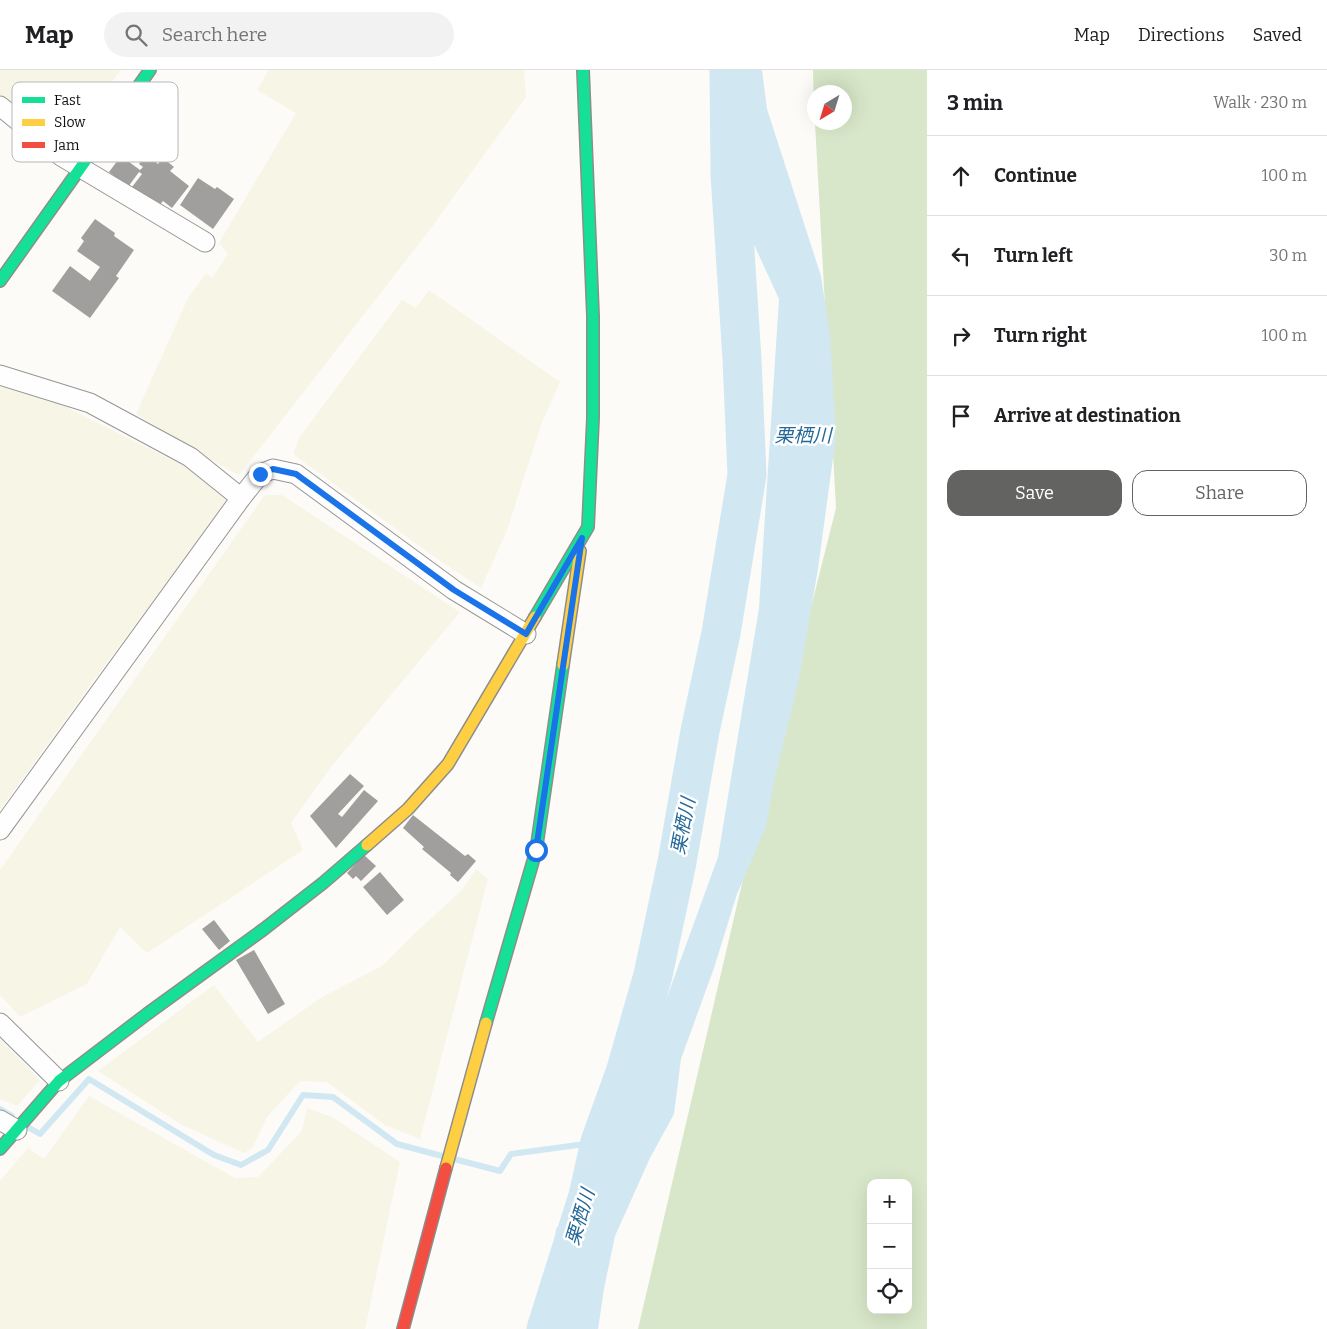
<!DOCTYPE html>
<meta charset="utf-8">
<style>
:root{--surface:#fff;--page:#f2f2f2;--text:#202124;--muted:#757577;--line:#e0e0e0;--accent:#636362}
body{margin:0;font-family:Bitter,"Noto Sans JP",serif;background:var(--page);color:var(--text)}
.controls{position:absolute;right:15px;bottom:15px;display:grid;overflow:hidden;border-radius:10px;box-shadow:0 5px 20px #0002}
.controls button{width:45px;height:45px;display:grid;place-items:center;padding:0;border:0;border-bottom:1px solid var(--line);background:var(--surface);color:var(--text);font:25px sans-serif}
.compass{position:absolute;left:807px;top:15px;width:45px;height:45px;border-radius:50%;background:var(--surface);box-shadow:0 5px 20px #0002;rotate:218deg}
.stop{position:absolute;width:15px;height:15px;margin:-11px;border:4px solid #1a73e8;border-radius:50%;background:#fff}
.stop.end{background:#1a73e8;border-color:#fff;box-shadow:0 1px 5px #0008}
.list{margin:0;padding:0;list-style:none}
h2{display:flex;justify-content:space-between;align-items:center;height:65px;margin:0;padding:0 20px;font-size:21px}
h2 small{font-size:16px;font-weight:400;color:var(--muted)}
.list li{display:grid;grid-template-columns:32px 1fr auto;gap:15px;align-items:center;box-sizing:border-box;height:80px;padding:0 20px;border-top:1px solid var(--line)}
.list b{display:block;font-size:19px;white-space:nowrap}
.list em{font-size:16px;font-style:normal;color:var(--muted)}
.actions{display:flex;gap:10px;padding:15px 20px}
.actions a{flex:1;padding:11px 0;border:1px solid var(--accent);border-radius:15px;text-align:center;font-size:18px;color:var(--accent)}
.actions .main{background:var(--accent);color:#fff}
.icon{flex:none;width:28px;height:28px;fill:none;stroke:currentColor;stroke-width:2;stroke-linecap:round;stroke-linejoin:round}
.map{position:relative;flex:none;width:927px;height:1259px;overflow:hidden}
header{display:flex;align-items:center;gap:30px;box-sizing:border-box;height:70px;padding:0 25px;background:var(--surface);border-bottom:1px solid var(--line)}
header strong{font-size:24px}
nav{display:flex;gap:28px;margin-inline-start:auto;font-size:18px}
.search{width:350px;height:45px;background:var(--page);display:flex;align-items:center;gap:12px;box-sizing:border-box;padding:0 18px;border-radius:28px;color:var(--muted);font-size:19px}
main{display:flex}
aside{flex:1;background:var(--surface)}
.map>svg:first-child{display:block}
.farmland{fill:#f7f5e6}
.forest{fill:#d8e7c9;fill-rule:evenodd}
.water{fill:#d1e8f3}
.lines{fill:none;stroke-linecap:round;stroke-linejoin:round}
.stream{stroke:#d1e8f3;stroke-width:6}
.river{stroke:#d1e8f3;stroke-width:39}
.building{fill:#a09f9d}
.street-casing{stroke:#979695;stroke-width:21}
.fast-casing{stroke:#8d8d8c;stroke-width:14}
.slow-casing{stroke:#8d8d8c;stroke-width:14}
.jam-casing{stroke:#8d8d8c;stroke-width:14}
.street{stroke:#fffefe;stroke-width:19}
.fast{stroke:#16e098;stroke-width:11}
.slow{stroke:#ffcf43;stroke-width:11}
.jam{stroke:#f24e42;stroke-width:11}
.route{stroke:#1a73e8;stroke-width:6}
.labels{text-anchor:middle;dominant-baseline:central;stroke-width:5;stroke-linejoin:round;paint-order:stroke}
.water-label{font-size:19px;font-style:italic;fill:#246999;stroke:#fff}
.key{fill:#fff;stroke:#b8b8b8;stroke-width:1}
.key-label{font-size:14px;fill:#111}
</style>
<header>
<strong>Map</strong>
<div class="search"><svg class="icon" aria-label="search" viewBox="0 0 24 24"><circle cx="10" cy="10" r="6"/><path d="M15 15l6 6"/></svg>Search here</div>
<nav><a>Map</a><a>Directions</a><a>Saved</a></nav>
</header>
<main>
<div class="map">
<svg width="927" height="1259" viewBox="0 0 927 1259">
<rect width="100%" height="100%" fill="#fcfbf8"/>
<path class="farmland" d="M0,0H121L103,24L76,72L69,78L62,79L0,26Z
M269,0H524L526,27L428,162L239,405L204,386L136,344L188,228L206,203L212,208L228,184L219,173L296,43L257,20Z
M429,220L560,312L542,352L507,460L481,518L436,488L293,384L299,368L402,230L416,238Z
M0,316L58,333L196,402L226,430L206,461L105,595L0,740Z
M265,425H282L460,542L331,697L291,753L303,780L147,883L120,857L87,914L20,947L0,925V800Z
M476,799L488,809L420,1069L385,1055L327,1012L300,1011L267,1047L252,1078L244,1083L182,1055L98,1001L214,915L258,972L322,927L382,896L415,863L462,820Z
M0,969L40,1010L17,1036L0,1029Z
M89,1026L235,1108L258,1107L302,1061L307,1038L332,1047L400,1092L365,1259H0V1111L28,1078L44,1089Z"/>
<path class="forest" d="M813,0H927V1259H638L747,792L836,438L815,53L844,52V22H814V47ZM871,1113H908V1240H871Z"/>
<path class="water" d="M711,0H762L767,39L821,206L830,265L836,366L818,499L798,614L774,712L766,757L737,824L714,898L681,989L674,1044L650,1088L615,1166L604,1219L598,1259H543L556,1159L611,1081L718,787L759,538L779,229L724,109Z"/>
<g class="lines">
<path class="stream" d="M0,1039L12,1046
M26,1056L40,1064L89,1009L214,1085L241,1095L268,1080L303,1025L333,1027L397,1074L442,1086
M454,1089L500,1101L511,1084L600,1072"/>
<path class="river" d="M546,1259L588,1126L600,1072L625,1003L653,905L677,792L700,661L721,563L747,405L742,289L730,104L729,0"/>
</g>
<path class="building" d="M146,84L158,94L163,88L174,97L170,101L189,116L172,138L163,131L157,138L132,117L142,104L139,102L128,117L109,102L121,86L140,100L143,97L139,94Z
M198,108L215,119L217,117L234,129L213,159L180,135Z
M95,149L115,163L114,166L134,180L116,206L119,208L90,248L52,221L70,196L90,211L100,197L77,181L84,171L81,168Z
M350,704L364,716L338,744L342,747L364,720L378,731L336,778L310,746Z
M413,745L465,786L468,784L476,791L458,812L450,805L451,803L422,779L424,777L403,758Z
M364,785L376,796L361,811L356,806L353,809L347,803Z
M380,802L404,830L387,845L363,817Z
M214,850L230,871L219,880L202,859Z
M254,880L285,934L268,944L236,890Z"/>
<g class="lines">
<defs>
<path id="street" d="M0,36L61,86L205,172
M0,305L90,333L190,387L241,428
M0,760L241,428L260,404L273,399L296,404L454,520L526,564
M0,953L59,1011
M0,1050L17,1060"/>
<path id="fast" d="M0,211L150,0
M535,547L588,457L593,348V246L583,0
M486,953L536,781L563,595
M0,1079L59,1011L147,944L264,859L323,813L367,775"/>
<path id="slow" d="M563,595L580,481
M367,775L408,739L448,694L535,547
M446,1098L486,953"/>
<path id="jam" d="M403,1259L446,1098"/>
</defs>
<use href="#street" class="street-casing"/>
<use href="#fast" class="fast-casing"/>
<use href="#slow" class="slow-casing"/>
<use href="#jam" class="jam-casing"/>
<use href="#street" class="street"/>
<use href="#fast" class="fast"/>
<use href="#slow" class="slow"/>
<use href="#jam" class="jam"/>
</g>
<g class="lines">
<path class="route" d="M260,404L273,399L296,404L454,520L526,564L582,468L536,780"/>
</g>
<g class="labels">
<g class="water-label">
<text x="803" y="365">栗栖川</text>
<text transform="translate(683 756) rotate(-79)">栗栖川</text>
<text transform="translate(580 1147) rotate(-73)">栗栖川</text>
</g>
</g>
<rect x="12" y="12" width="166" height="80" rx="8" class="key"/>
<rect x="22" y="27" width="23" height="6" fill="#16e098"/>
<rect x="22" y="49" width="23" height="7" fill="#ffcf43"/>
<rect x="22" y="72" width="23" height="6" fill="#f24e42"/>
<g class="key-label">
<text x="54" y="35">Fast</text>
<text x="54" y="57">Slow</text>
<text x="54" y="80">Jam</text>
</g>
</svg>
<div class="controls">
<button>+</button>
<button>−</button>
<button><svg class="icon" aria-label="locate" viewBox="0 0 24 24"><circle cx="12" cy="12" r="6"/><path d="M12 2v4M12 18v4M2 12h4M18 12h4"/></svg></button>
</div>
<svg class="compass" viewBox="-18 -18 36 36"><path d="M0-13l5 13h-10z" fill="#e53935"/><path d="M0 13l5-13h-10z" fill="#757577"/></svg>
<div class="stop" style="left:536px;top:780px"></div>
<div class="stop end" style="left:260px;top:404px"></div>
</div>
<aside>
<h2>3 min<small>Walk · 230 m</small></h2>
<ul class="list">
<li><svg class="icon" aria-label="ahead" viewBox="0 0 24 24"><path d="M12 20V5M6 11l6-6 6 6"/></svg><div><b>Continue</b></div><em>100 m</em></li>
<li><svg class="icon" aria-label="left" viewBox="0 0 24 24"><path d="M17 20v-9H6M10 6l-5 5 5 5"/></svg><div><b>Turn left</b></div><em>30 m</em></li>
<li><svg class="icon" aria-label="right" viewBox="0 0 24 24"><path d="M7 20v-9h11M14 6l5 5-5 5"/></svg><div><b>Turn right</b></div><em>100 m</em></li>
<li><svg class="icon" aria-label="arrive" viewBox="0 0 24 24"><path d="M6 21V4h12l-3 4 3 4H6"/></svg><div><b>Arrive at destination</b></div></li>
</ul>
<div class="actions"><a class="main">Save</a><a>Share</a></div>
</aside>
</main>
